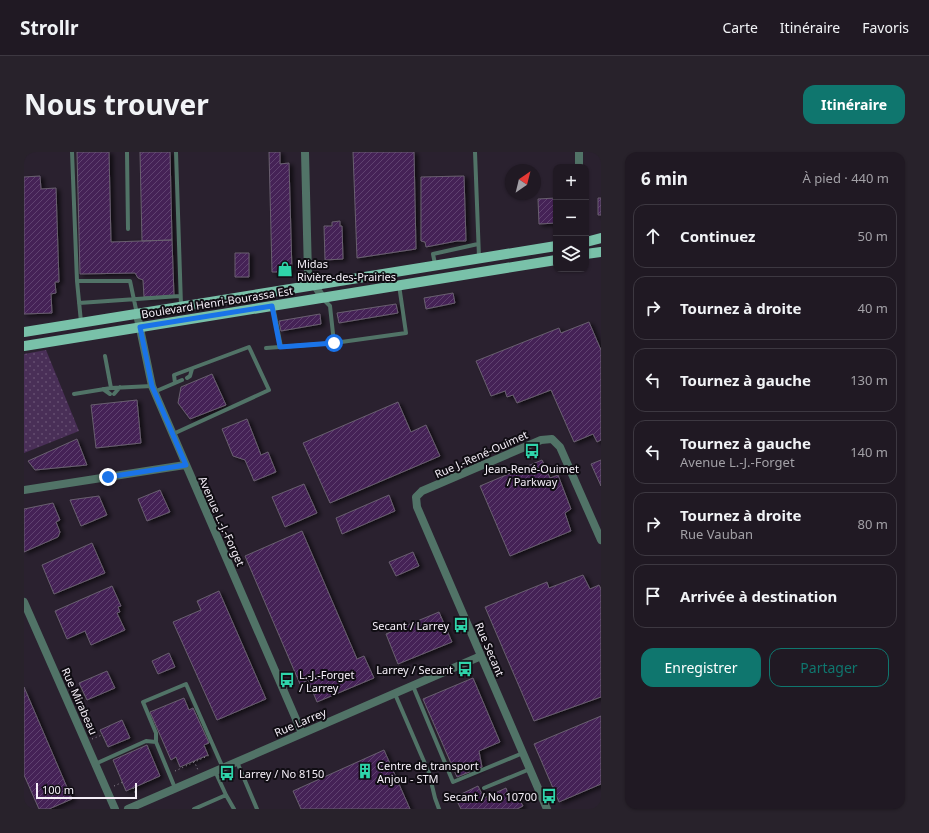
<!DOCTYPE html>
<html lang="fr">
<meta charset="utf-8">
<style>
:root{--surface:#201923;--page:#28222b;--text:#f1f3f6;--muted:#a2a0a6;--line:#3d3841;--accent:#0f766e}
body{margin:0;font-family:"Noto Sans",sans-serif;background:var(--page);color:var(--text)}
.controls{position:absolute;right:12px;top:12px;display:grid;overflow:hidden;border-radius:8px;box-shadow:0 1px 3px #0004}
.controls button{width:36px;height:36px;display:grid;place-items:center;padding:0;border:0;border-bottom:1px solid var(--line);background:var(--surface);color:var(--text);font:20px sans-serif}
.compass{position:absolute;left:481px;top:12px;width:36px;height:36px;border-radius:50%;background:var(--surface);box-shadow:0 1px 3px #0004;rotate:35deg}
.scale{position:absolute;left:12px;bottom:10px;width:101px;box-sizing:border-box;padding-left:4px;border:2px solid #f5eff8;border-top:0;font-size:11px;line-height:14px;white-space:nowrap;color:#f5eff8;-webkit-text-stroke:3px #100d13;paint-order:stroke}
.stop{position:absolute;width:12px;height:12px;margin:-9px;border:3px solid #1a73e8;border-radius:50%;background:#fff}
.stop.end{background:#1a73e8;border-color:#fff;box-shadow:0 1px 4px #0008}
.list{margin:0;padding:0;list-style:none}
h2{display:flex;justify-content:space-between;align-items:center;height:52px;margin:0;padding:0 16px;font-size:17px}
h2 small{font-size:13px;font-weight:400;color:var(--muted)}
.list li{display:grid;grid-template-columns:26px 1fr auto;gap:12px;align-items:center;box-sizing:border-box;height:64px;margin:0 8px 8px;padding:0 8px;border:1px solid var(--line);border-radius:12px}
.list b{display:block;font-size:15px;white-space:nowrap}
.list p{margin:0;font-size:13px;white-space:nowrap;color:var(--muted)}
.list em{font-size:13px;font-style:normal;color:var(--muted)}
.actions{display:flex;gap:8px;padding:12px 16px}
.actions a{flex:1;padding:9px 0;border:1px solid var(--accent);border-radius:12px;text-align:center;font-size:14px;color:var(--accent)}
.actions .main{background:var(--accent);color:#fff}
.icon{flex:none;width:22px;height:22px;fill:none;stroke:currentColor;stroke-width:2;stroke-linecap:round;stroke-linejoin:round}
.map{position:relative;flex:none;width:577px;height:657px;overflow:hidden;border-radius:12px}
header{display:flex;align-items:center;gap:24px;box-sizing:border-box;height:56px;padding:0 20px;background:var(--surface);border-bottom:1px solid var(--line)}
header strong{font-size:19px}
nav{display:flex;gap:22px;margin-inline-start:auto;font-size:14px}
.intro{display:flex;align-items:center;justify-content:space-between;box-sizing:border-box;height:96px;padding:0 24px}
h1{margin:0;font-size:28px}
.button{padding:10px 18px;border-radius:12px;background:var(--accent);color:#fff;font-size:14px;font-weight:700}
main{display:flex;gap:24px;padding:0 24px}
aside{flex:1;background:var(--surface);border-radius:12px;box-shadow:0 1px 3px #0004}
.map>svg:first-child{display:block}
.park{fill:url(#park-dots)}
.building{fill:url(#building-hatch);stroke:#695f6f;filter:url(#shadow)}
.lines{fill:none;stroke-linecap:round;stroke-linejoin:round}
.path{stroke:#948c98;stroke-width:1;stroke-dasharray:1 3;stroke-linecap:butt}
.lane{stroke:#517367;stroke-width:4}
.street{stroke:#517367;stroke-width:8}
.primary{stroke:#79c1a9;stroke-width:10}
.route{stroke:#1a73e8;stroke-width:5}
.labels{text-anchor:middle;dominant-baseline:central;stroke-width:4;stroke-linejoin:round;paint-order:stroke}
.poi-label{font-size:11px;fill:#f5eff8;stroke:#100d13;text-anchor:start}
.street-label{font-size:11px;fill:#f5eff8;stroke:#100d13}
</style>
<header>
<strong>Strollr</strong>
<nav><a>Carte</a><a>Itinéraire</a><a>Favoris</a></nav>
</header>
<div class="intro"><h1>Nous trouver</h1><a class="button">Itinéraire</a></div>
<main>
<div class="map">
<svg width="577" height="657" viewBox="0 0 577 657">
<defs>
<pattern id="park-dots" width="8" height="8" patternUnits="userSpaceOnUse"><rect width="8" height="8" fill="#492f57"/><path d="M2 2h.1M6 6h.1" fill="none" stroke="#644d70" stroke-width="1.8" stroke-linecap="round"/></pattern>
<pattern id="building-hatch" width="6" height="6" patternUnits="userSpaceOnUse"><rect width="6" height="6" fill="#452357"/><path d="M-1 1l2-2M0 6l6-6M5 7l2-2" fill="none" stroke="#604370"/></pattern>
<filter id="shadow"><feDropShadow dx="3.5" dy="2" stdDeviation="2" flood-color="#0009"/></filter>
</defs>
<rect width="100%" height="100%" fill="#2a212f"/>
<path class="park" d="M22,198L55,279L0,301V202Z"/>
<path class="building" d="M53,0H85L87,90L148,88L150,144L120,145L119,128L114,126L111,121L56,122Z
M116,0H146L148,88L118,89Z
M245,0H256V12L265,11L268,120H248Z
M329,0H390L392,97L333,106Z
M16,24L17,37L32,36L35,130H31L32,141L27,142L28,161L0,162V25Z
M440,24L442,89H433L402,95L401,90L397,89V25Z
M532,46V71L515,72L514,47Z
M574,46H577V63H574Z
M316,69V74H318L319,107L301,108L300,74H308V70Z
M211,101H225V125H211Z
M429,141L431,151L402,157L400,146Z
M372,152L374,161L315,171L313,161Z
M296,162L297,172L257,179L255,169Z
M565,170L577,198V288L573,290L569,282L550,290L527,238L493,251L489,243L483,245L481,239L467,244L452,209L535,176L537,181Z
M188,222L202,253L166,267L154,251L157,235Z
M113,248L117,291L72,296L67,253Z
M374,250L387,280L402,273L416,304L306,351L279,291Z
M223,267L237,303L244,300L252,320L230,329L221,308L209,304L198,277Z
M53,287L63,313L11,318L4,309Z
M518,308L526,326L534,323L547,357L541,361L547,379L486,404L456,334Z
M577,308V334L567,312Z
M280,332L293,361L261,375L248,345Z
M136,338L146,360L123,369L114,347Z
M365,343L371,359L318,382L312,366Z
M75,344L83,363L57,374L46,348Z
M29,351L36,368L32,370L36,380L34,385L0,400V357Z
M278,379L333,507L340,504L350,526L293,550L284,528L276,532L221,404Z
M68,391L81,421L30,442L18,413Z
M389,400L395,414L372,424L365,410Z
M559,423L566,437L575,433L577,437V545L510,569L461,455L523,430L525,436Z
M88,434L97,454L94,455L96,460L93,461L101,478L67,493L61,479L43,487L31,459Z
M195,439L242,547L193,568L149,470L177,458L173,449Z
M415,460L428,490L374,512L362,482Z
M145,501L151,515L134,522L128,509Z
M83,519L91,536L63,548L55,531Z
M449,526L476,590L455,599L458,615L433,625L399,547Z
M0,535L48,647L25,657H15L0,623Z
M160,546L165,558L169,556L185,591L180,593L184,603L156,615L152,605L147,608L126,560Z
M577,564V632L535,650L510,592Z
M98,568L106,586L84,595L76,578Z
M123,593L136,624L102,639L89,608Z
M360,598L386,657H277L269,639Z
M454,634L460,646L482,636L485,644L488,642L490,646L494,645L499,654L493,657H437L431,645Z"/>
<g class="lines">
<path class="path" d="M68,587L78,583
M170,609L174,618
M151,619L186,603
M90,634L99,630
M109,636L113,645"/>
<path class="lane" d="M48,0L53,129
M103,0L104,77
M152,0L157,153
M451,0L455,105
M411,112L409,102L454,92
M299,147L306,154L310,191L382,181L375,133
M55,151L156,144
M249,154L257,195
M57,170L53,129H106L113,162
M242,196L310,191
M81,204L87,236
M163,226L166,224L168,217
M151,231L158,228
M79,237L86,242
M130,240L151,231L150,223L225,195L245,238L149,282
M50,242L87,236L128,234
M90,242L96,235
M389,534L429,630L499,601
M371,542L405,621L411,646L415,657
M213,610L233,657
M71,612L122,589L132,590
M191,619L202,643L210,657
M151,636L132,590V581L119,550L162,532L199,616
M460,636L506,617
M170,657L202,643"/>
<path class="street" d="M281,0L284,122L298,145
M555,0V15
M113,162L128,234L278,581
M0,338L161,313
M0,450L91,657
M104,657L457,504
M523,657L393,355L392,345L398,339L517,288L528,287L536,295L577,388"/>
<path class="primary" d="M562,90L577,86
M562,102L577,100
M0,180L532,94
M0,194L532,108"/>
</g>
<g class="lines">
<path class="route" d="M84,325L162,313L128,234L116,175L248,154L256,195L310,191"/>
</g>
<defs>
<symbol id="shop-bare" viewBox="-9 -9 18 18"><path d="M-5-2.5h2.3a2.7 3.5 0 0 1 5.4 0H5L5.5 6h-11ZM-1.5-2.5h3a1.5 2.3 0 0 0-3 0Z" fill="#2fd4aa" stroke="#100d13" stroke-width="2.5" paint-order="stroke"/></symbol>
<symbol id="bus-bare" viewBox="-9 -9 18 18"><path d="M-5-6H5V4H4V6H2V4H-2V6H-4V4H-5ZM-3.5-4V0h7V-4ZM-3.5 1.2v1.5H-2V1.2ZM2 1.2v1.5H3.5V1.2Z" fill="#2fd4aa" stroke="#100d13" stroke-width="2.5" paint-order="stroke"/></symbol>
<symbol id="building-bare" viewBox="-9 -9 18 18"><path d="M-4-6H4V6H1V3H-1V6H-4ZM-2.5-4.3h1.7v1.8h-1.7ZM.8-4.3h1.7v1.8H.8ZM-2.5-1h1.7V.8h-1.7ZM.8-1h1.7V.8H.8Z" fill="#2fd4aa" stroke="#100d13" stroke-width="2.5" paint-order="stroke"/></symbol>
</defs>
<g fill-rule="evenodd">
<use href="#shop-bare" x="250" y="106" width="22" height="22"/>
<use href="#bus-bare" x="497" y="288" width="22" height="22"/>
<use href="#bus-bare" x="426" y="462" width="22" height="22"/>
<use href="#bus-bare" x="430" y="506" width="22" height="22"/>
<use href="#bus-bare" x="252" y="517" width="22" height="22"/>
<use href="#building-bare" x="330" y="608" width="22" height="22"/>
<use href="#bus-bare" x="192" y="610" width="22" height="22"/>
<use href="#bus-bare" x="514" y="633" width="22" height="22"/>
</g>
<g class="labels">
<g class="poi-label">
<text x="273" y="111">Midas<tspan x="273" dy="13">Rivière-des-Prairies</tspan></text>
<text x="508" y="316" text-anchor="middle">Jean-René-Ouimet<tspan x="508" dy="13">/ Parkway</tspan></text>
<text x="425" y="473" text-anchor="end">Secant / Larrey</text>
<text x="429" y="517" text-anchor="end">Larrey / Secant</text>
<text x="275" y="522">L.-J.-Forget<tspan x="275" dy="13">/ Larrey</tspan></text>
<text x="353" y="613">Centre de transport<tspan x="353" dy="13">Anjou - STM</tspan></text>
<text x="215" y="621">Larrey / No 8150</text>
<text x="513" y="644" text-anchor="end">Secant / No 10700</text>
</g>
<g class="street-label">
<text transform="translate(193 150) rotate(-9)">Boulevard Henri-Bourassa Est</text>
<text transform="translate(457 302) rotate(-24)">Rue J.-René-Ouimet</text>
<text transform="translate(198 369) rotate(66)">Avenue L.-J.-Forget</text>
<text transform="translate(466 497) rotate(67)">Rue Secant</text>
<text transform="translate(56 549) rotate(66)">Rue Mirabeau</text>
<text transform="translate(276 570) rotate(-23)">Rue Larrey</text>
</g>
</g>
</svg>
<div class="controls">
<button>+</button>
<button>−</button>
<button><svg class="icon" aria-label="layers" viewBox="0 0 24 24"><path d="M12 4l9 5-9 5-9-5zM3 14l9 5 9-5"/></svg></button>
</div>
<svg class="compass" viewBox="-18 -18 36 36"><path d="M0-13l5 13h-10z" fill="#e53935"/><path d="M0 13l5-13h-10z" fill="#a2a0a6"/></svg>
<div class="scale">100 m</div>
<div class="stop" style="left:310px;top:191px"></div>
<div class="stop end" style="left:84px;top:325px"></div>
</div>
<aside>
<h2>6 min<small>À pied · 440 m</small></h2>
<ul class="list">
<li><svg class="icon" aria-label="ahead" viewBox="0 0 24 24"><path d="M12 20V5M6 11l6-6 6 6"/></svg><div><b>Continuez</b></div><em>50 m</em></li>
<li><svg class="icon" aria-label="right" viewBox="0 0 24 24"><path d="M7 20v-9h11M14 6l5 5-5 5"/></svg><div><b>Tournez à droite</b></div><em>40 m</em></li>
<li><svg class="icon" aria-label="left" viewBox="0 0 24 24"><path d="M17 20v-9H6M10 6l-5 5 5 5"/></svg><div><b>Tournez à gauche</b></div><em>130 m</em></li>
<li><svg class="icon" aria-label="left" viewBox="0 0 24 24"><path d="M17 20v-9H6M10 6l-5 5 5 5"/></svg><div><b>Tournez à gauche</b><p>Avenue L.-J.-Forget</p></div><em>140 m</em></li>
<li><svg class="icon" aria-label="right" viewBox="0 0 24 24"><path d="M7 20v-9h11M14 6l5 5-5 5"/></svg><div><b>Tournez à droite</b><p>Rue Vauban</p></div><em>80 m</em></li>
<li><svg class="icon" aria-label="arrive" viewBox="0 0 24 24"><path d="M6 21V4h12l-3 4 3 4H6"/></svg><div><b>Arrivée à destination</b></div></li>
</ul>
<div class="actions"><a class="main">Enregistrer</a><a>Partager</a></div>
</aside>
</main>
